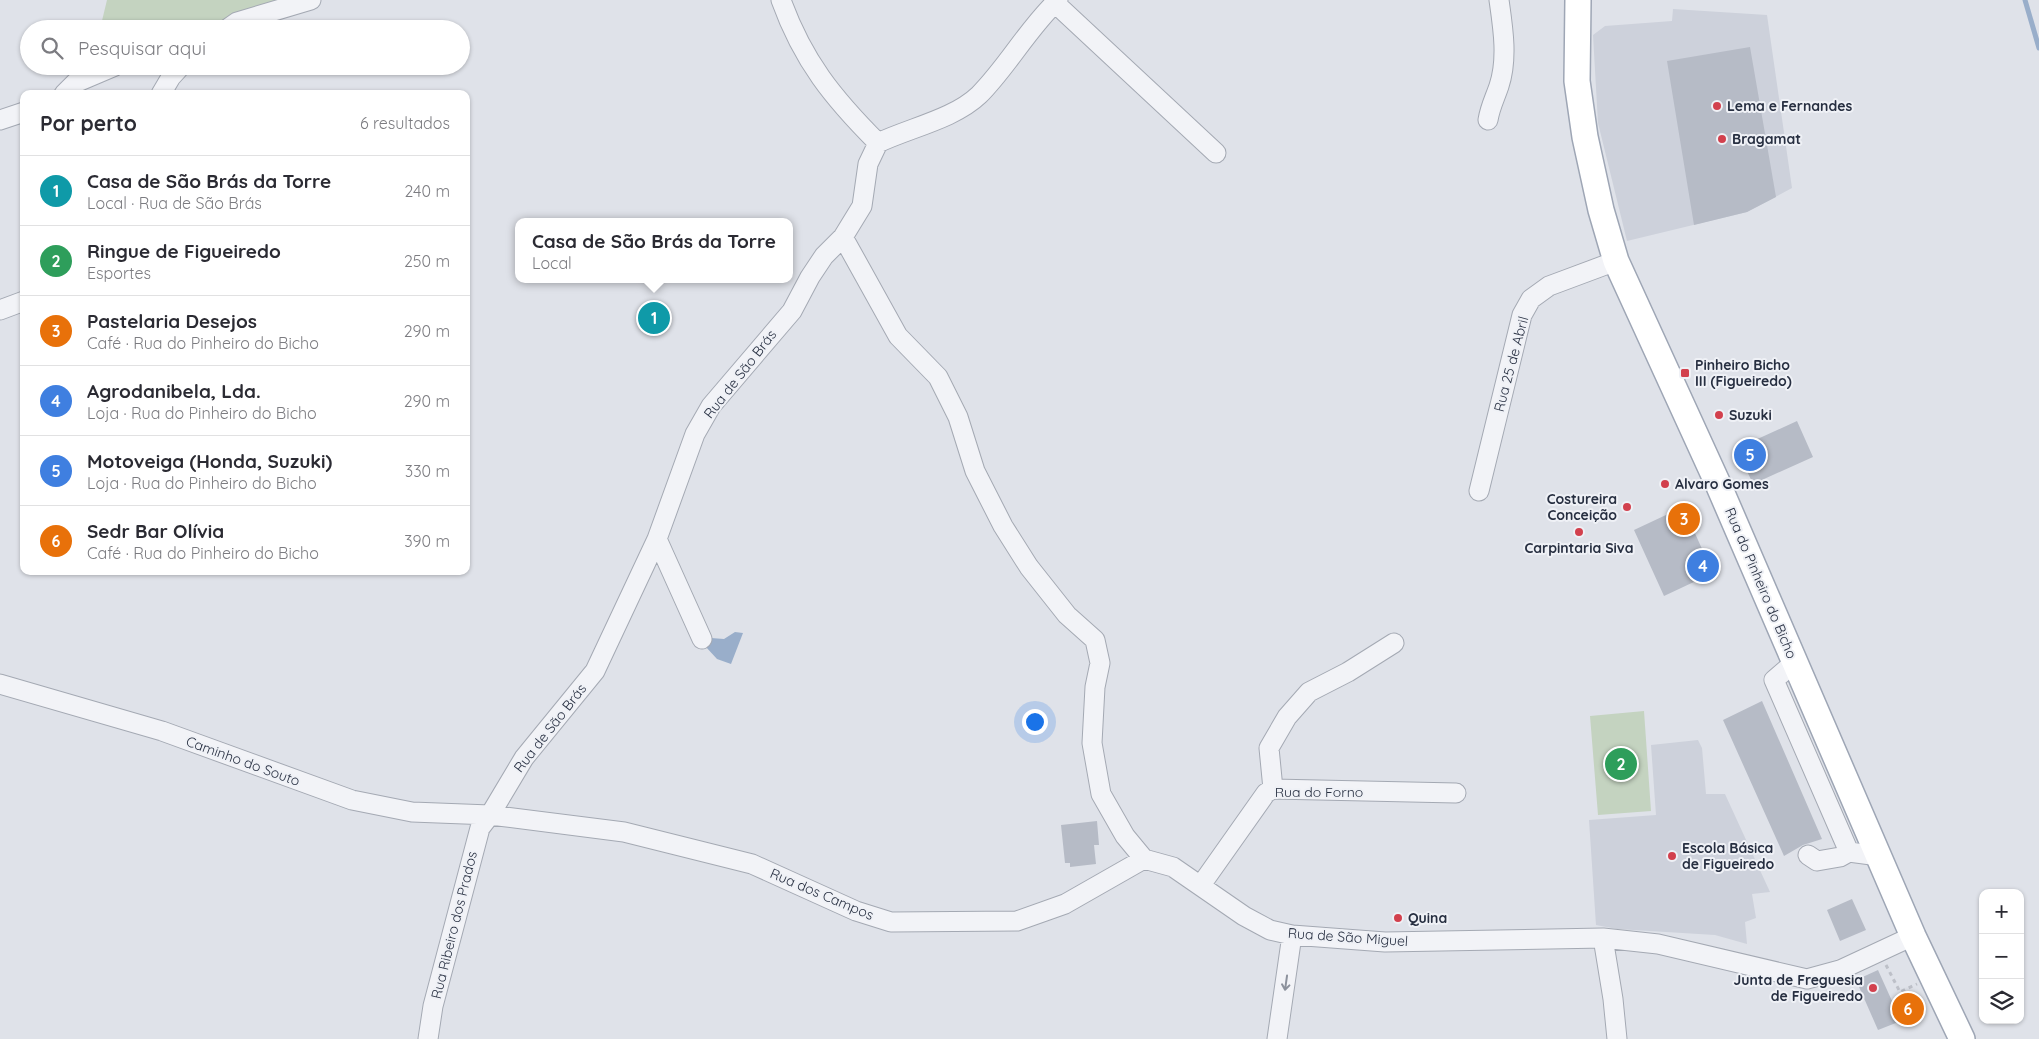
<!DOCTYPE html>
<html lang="pt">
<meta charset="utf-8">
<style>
:root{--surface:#fff;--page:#f7f7f7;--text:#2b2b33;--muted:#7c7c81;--line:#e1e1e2;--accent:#7c3aed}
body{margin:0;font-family:Quicksand,sans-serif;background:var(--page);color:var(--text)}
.controls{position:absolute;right:15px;bottom:15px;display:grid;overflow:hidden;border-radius:10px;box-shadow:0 1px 4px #0004}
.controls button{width:45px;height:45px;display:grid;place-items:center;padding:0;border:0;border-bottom:1px solid var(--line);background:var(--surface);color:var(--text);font:25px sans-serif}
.you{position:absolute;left:1034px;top:721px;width:18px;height:18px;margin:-12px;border:4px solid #fff;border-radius:50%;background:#1a73e8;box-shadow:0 0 0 8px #1a73e833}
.badge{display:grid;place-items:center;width:32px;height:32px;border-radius:50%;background:var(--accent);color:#fff;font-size:16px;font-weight:700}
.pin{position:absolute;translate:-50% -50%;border:2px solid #fff;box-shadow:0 1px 5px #0006}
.popup{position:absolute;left:515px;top:218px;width:278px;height:65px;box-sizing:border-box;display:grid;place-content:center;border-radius:10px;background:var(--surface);filter:drop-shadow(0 1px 4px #0005);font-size:16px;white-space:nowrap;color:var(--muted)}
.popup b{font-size:19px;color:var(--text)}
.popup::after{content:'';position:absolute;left:50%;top:100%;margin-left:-10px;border:10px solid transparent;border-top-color:var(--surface)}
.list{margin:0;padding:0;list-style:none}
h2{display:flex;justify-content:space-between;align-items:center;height:65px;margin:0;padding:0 20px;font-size:21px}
h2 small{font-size:16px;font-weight:400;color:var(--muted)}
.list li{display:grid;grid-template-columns:32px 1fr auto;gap:15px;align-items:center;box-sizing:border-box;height:70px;padding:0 20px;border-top:1px solid var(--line)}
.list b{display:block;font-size:19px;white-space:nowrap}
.list p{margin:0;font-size:16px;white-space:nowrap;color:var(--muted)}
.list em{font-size:16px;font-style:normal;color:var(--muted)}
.icon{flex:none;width:28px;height:28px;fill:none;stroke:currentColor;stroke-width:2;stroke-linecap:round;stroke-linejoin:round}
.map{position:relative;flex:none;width:2039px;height:1039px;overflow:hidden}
.search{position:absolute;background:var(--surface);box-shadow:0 1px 4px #0004;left:20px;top:20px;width:450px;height:55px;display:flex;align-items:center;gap:12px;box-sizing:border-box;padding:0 18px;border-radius:28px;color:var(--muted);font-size:19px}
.panel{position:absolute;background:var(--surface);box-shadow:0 1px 4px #0004;left:20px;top:90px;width:450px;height:485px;border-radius:10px}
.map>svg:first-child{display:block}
.built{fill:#cdd1db}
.green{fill:#c4d3c0}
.water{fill:#99aeca}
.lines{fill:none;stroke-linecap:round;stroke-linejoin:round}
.stream{stroke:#99aeca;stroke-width:5}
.building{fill:#b6bbc6}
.minor-casing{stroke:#a4a9b3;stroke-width:21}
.major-casing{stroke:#9ea6b5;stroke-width:28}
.path{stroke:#bdc0c8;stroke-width:3;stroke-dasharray:4 4;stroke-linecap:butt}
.minor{stroke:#f2f3f7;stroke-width:19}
.major{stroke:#fff;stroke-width:25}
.oneway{stroke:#8c919c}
.poi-dot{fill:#d2404d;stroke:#eff1f6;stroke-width:2}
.labels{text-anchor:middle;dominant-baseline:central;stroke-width:4;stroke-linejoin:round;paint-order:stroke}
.poi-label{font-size:14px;font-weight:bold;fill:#272f41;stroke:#eff1f6;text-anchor:start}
.street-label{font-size:14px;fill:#272f41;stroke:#eff1f6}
</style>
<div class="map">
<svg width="2039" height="1039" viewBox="0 0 2039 1039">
<rect width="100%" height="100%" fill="#dfe2e9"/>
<path class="built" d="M1673,9L1767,15L1792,188L1747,212L1627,241L1598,123L1593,35L1605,26L1672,21Z
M1698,740L1702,748L1706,794H1725L1770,892L1752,894L1756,918L1745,922L1747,944L1715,935L1617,929L1596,925L1589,820L1656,815L1651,745Z"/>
<path class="green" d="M107,0H281L265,4L207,29H100Z
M1644,711L1651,811L1598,815L1590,716Z"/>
<path class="water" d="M735,632L743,633L731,664L717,659L706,647L711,638L724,639Z"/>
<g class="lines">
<path class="stream" d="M2025,0L2039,48"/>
</g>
<path class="building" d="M1750,47L1776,197L1747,212L1694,225L1667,61Z
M1797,421L1813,457L1753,484L1735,445L1751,438L1753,441Z
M1683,507L1713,573L1664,596L1634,530Z
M1762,701L1822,839L1803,845L1784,856L1723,720Z
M1097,821L1099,845H1094L1096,864L1070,867V863H1065L1061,825Z
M1852,899L1866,930L1840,941L1827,910Z
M1878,970L1892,1001L1900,1003L1906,1019L1878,1030L1856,980Z"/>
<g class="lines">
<defs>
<path id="minor" d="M781,0C803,61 833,98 878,143
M1055,3L1216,153
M227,29L237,22L311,0
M64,94L75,83L115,66
M161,94L171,77L181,66
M0,120L24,112
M1488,120C1490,107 1495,98 1499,86C1508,59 1503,28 1499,0
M843,237L898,336L938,377L958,417L975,471L1003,526L1029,567L1067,615L1095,640L1100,663L1095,687L1092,743L1101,794L1125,836L1144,859L1173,867L1244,916L1270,930L1292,935L1385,942L1603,938L1658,944L1807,979L1840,970L1913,936
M0,310L24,301
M1479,491L1522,315L1531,299L1549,286L1616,261
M657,539L702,639
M1795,662L1774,680L1849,852L1879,856
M0,684L162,731L352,800L412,812L490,815L624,832L752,864L856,911L891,922L1017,921L1065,904L1144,859
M1273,789L1269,748L1287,717L1309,692L1348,672L1394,643
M1808,855L1817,861L1840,857L1849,852
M1201,885L1266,793L1273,789L1456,793
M1603,938L1613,999L1617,1039
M428,1039L433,1006L480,828L490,815L524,758L595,671L657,539L695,434L711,406L792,311L810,277L824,256L843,237L862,206L868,164L878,143C909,128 954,119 979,95C1008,66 1028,28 1058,0
M1277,1039L1292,935"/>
<path id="major" d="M1578,0L1577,81L1585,137L1601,210L1616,261L1718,484L1913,936L1962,1039"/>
</defs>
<use href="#minor" class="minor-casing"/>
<use href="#major" class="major-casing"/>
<path class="path" d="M1886,965L1900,992L1917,984"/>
<use href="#minor" class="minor"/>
<use href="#major" class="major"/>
</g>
<defs><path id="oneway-shaft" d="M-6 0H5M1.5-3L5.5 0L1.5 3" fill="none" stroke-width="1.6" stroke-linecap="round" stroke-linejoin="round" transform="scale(1.25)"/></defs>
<use class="oneway" href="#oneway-shaft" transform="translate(1286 983) rotate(98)"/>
<g class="poi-dot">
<circle cx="1717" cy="106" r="5"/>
<circle cx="1722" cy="139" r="5"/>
<rect x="1680" y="368" width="10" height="10" rx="2.5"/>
<circle cx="1719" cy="415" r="5"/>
<circle cx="1665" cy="484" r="5"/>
<circle cx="1627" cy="507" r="5"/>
<circle cx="1579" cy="532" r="5"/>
<circle cx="1672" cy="856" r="5"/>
<circle cx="1398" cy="918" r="5"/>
<circle cx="1873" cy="988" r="5"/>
</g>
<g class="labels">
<g class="poi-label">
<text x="1727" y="106">Lema e Fernandes</text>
<text x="1732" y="139">Bragamat</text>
<text x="1695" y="365">Pinheiro Bicho<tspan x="1695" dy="16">III (Figueiredo)</tspan></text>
<text x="1729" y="415">Suzuki</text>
<text x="1675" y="484">Alvaro Gomes</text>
<text x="1617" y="499" text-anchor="end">Costureira<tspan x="1617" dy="16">Conceição</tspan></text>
<text x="1579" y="548" text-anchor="middle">Carpintaria Siva</text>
<text x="1682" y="848">Escola Básica<tspan x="1682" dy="16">de Figueiredo</tspan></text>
<text x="1408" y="918">Quina</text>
<text x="1863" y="980" text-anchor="end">Junta de Freguesia<tspan x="1863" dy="16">de Figueiredo</tspan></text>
</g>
<g class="street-label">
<text transform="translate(1511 364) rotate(-75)">Rua 25 de Abril</text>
<text transform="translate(740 374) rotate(-52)">Rua de São Brás</text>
<text transform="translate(1761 583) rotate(67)">Rua do Pinheiro do Bicho</text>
<text transform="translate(550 728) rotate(-52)">Rua de São Brás</text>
<text transform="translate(243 761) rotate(20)">Caminho do Souto</text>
<text x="1319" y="792">Rua do Forno</text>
<text transform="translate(822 894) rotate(23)">Rua dos Campos</text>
<text transform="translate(454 925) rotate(-76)">Rua Ribeiro dos Prados</text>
<text transform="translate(1348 937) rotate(4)">Rua de São Miguel</text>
</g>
</g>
</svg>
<div class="controls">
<button>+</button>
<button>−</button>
<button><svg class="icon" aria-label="layers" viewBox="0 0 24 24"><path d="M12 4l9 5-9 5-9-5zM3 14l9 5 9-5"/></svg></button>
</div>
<div class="you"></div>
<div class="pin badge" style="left:654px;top:318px;background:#0f9aa8">1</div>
<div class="popup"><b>Casa de São Brás da Torre</b>Local</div>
<div class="pin badge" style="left:1621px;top:764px;background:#2e9e5b">2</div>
<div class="pin badge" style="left:1684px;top:519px;background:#e8710a">3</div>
<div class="pin badge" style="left:1703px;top:566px;background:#3f7fe0">4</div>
<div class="pin badge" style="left:1750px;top:455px;background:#3f7fe0">5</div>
<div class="pin badge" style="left:1908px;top:1009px;background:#e8710a">6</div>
<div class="search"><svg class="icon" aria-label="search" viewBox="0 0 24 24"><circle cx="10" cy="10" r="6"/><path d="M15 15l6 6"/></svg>Pesquisar aqui</div>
<section class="panel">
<h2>Por perto<small>6 resultados</small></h2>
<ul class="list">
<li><span class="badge" style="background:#0f9aa8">1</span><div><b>Casa de São Brás da Torre</b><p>Local · Rua de São Brás</p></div><em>240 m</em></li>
<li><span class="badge" style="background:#2e9e5b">2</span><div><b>Ringue de Figueiredo</b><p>Esportes</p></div><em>250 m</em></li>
<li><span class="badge" style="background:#e8710a">3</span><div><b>Pastelaria Desejos</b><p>Café · Rua do Pinheiro do Bicho</p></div><em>290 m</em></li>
<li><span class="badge" style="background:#3f7fe0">4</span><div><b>Agrodanibela, Lda.</b><p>Loja · Rua do Pinheiro do Bicho</p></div><em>290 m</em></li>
<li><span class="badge" style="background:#3f7fe0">5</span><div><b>Motoveiga (Honda, Suzuki)</b><p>Loja · Rua do Pinheiro do Bicho</p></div><em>330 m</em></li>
<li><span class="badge" style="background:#e8710a">6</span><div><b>Sedr Bar Olívia</b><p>Café · Rua do Pinheiro do Bicho</p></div><em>390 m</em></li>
</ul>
</section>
</div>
